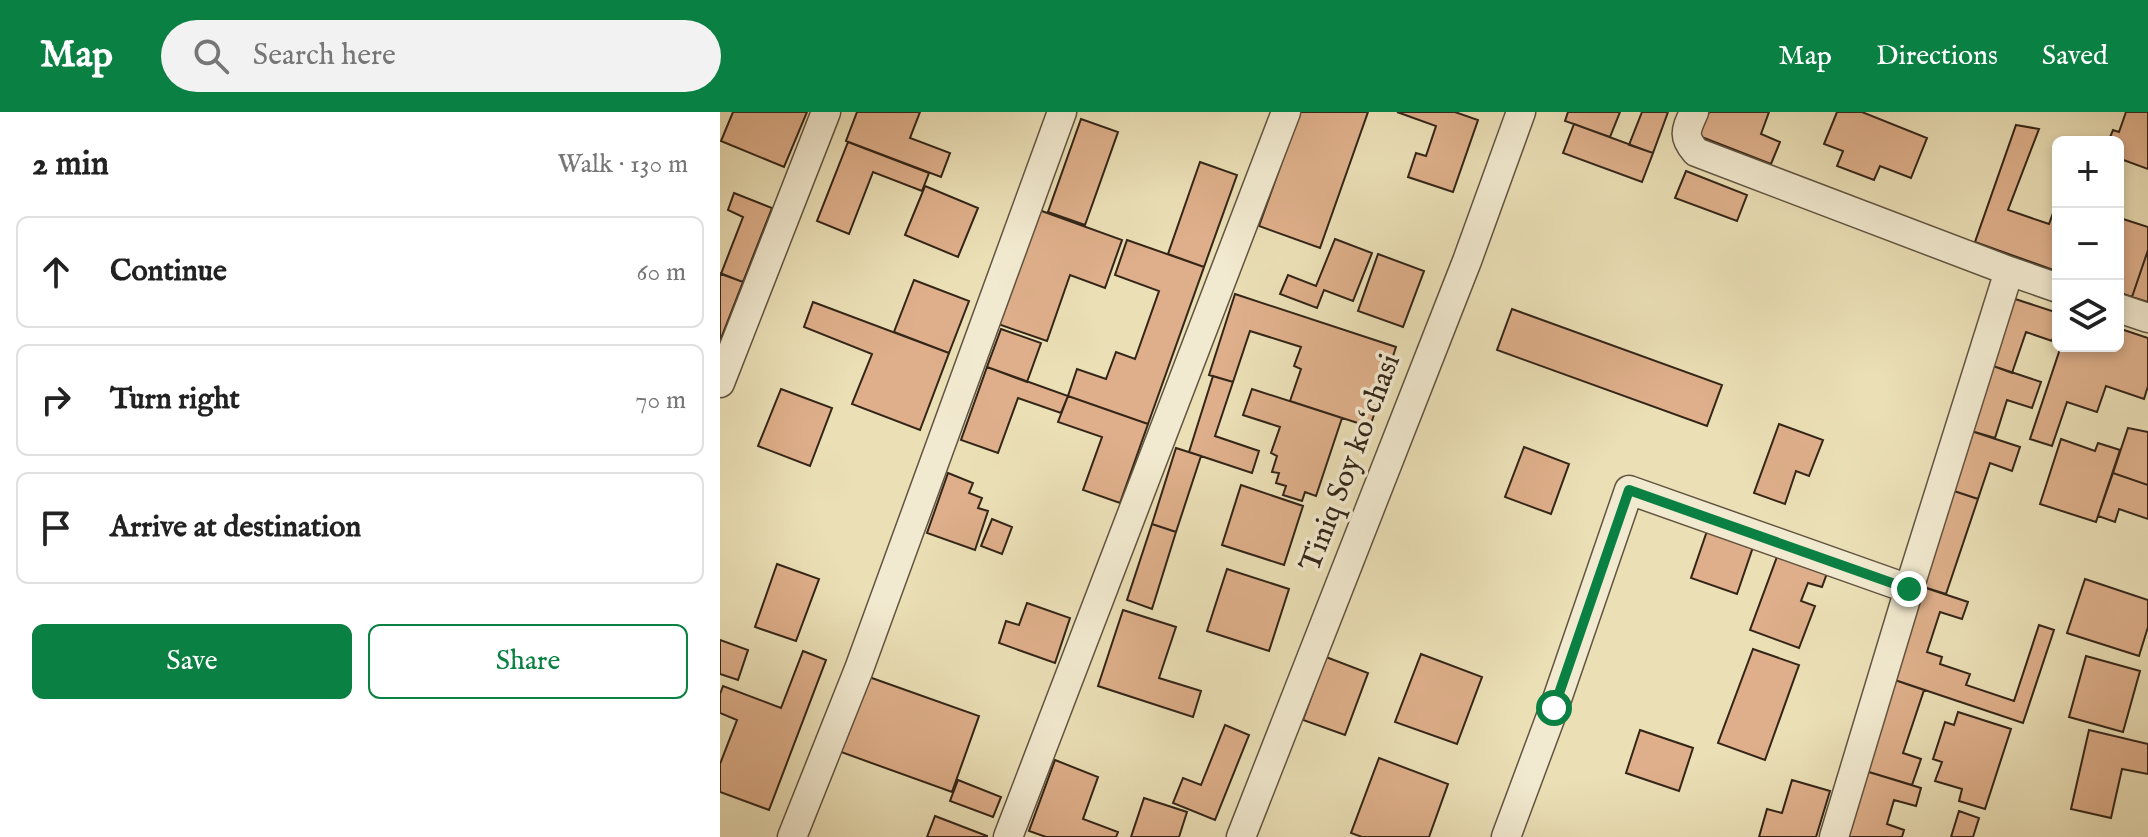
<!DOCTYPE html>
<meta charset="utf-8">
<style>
:root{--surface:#fff;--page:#f2f2f2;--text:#222;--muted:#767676;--line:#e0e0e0;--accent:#0b8043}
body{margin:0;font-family:"IM FELL English",serif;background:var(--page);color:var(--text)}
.controls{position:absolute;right:24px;top:24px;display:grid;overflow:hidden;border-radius:12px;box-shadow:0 4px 12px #0003}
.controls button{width:72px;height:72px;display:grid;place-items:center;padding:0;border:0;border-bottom:2px solid var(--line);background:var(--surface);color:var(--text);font:40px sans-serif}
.stop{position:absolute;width:24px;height:24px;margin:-18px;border:6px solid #0b8043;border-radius:50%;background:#fff}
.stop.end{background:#0b8043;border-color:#fff;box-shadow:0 2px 8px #0008}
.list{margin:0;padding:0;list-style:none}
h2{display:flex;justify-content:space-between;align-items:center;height:104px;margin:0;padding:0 32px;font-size:34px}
h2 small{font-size:26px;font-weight:400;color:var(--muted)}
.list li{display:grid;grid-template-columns:52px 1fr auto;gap:24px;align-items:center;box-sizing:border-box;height:112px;margin:0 16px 16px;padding:0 16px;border:2px solid var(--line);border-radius:12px}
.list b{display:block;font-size:30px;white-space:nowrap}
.list em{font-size:26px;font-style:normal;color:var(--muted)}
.actions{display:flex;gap:16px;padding:24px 32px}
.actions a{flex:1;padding:18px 0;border:2px solid var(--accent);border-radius:12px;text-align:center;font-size:28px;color:var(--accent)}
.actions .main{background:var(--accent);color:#fff}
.icon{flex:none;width:44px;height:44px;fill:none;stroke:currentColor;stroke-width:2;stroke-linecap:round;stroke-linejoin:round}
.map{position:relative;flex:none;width:1428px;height:725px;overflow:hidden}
header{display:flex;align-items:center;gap:48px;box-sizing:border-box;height:112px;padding:0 40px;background:var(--accent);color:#fff}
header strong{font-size:38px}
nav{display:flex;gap:44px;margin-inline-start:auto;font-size:28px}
.search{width:560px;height:72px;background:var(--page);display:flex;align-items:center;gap:20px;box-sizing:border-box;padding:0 28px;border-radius:44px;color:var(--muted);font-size:30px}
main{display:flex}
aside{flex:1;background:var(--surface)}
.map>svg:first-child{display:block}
.building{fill:#deaf8a;stroke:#332518;stroke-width:2}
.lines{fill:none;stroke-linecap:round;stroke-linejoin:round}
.minor-casing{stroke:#615440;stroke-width:31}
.minor{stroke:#f2ead0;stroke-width:28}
.route{stroke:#0b8043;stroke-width:10}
.labels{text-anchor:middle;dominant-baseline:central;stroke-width:7;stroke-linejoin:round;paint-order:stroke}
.street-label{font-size:30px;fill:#332518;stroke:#f2ead0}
</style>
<header>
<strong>Map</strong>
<div class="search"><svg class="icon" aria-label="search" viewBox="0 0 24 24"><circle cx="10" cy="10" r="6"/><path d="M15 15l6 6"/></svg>Search here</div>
<nav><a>Map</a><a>Directions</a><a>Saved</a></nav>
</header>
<main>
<aside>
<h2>2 min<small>Walk · 130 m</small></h2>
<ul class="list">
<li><svg class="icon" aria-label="ahead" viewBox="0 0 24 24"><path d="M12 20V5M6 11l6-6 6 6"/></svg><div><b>Continue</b></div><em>60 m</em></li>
<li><svg class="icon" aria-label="right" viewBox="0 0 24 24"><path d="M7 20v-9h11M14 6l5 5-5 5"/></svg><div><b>Turn right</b></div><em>70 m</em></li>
<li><svg class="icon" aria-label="arrive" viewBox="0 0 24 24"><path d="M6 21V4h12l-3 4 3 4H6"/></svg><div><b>Arrive at destination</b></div></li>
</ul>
<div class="actions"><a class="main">Save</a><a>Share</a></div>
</aside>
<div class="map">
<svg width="1428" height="725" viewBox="0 0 1428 725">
<rect width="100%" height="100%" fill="#ebdfb6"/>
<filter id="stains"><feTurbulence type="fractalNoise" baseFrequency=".0025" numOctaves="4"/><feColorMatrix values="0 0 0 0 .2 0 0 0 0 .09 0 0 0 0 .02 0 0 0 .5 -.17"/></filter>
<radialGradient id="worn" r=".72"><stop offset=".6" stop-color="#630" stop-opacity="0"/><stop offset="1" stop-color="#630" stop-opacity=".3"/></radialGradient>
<path class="building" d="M13,0H87L64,55L1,29Z
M137,0H200L190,26L230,41L221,65L126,29Z
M580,0H648L600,136L539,114Z
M677,0H735L758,8L733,80L688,65L696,41L706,44L716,14Z
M848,0H900L890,25L845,9Z
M922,0H948L933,41L909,33Z
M989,0H1049L1041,22L1060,30L1051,52L979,24Z
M1117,0H1142L1207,26L1191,66L1160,54L1154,68L1117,54L1123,39L1104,32Z
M1406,0H1428V57L1398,46V30H1388L1393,18L1399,20Z
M361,7L398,20L365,113L328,100Z
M854,12L933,41L922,70L843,41Z
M1296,13L1319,17L1288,98L1329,112L1336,93L1338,94V154L1336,159L1255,130Z
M128,30L209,61L202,79L153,60L129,122L97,109Z
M480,50L517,63L484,155L448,142Z
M966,59L1027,83L1017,109L955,86Z
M205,74L258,96L238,145L185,123Z
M14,81L52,96L23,170L1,162L23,105L8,98Z
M319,98L402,128L385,176L350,163L327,229L278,212Z
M1400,106L1428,115V138L1412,185L1398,180V112Z
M615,127L652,141L633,189L604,178L597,196L560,182L568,163L596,174Z
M407,128L484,155L428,312L348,284L357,257L386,267L396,240L415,247L439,179L395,163Z
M1428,138V190L1412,185Z
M658,142L704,159L683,215L638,199Z
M0,161L23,170L0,229Z
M194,168L249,189L229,241L174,220Z
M515,182L676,235L650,315L570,289L581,257L574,254L581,235L530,219L513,270L489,263Z
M1292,186L1338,201V209L1332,229L1306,220L1292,261L1270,253Z
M93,190L229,241L200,318L132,292L152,242L84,215Z
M792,197L1002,273L987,314L777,238Z
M1398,216L1428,226V274L1424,287L1386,274L1377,300L1347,290L1332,334L1310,327L1341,234H1398Z
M281,217L321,231L307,270L267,255Z
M1270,253L1321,270L1312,296L1287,288L1275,326L1248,318Z
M267,255L348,284L341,301L298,286L278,341L241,328Z
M493,264L513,270L495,324L539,339L532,361L469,340Z
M61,277L112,296L90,354L38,334Z
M532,277L622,306L596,384L585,380L582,389L563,383L566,374L556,371L559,361L552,360L557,344L551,341L560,315L523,303Z
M348,284L428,312L400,391L363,378L382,325L338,310Z
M1059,312L1103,328L1089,364L1076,359L1065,392L1034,381Z
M1408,316L1428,320V373L1393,361Z
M1248,318L1300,335L1292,359L1270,351L1258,387L1228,377Z
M1341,327L1375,339L1378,331L1400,338L1376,410L1320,392Z
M804,335L849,352L831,402L785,385Z
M456,336L481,344L456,420L432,412Z
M228,361L253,371L249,381L262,386L258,396L268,399L255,438L207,421Z
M1393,361L1428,373V407L1399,397L1395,410L1378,404Z
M521,373L583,394L564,453L502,433Z
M1228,377L1258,387L1226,482L1197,473Z
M272,407L292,415L282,442L261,434Z
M432,412L456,420L432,497L407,488Z
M987,419L1033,435L1017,482L971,466Z
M1061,434L1110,453L1102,475L1088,471L1081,489L1095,494L1079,536L1030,518Z
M57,452L99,467L76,529L35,515Z
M507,457L569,477L549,539L487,519Z
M1365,467L1428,488V515L1419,544L1347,521Z
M1197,473L1248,490L1242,507L1220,500L1207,540L1222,545L1220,552L1250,562L1246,573L1294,589L1319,513L1334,518L1303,611L1166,565Z
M307,491L350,506L335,551L279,531L286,509L299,513Z
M403,498L456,515L439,566L481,579L473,605L378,574Z
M0,528L28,538L18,568L0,562Z
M1033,537L1079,553L1045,648L998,631Z
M83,539L106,548L49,698L0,680V652L17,608L0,601V582L3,574L61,596Z
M701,542L762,565L737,632L675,610Z
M1366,544L1420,559L1403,620L1349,605Z
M606,545L648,561L625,623L583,608Z
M149,565L259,604L232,680L121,640Z
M1166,565L1204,578L1183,641L1201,647L1192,673L1139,657Z
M1238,600L1291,617L1265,697L1239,689L1242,677L1215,669L1222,650L1213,647L1225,610L1234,613Z
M505,613L529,623L495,708L453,691L463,666L481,673Z
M920,618L973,636L959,679L906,661Z
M1369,618L1428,632V662L1402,657L1391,706L1351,697Z
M659,646L728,672L709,725H642L631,721Z
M335,648L378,665L363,707L398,720L396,725H326L309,719Z
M1139,657L1201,676L1196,694L1174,688L1167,712L1184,718L1182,725H1118Z
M238,668L281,685L273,705L230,689Z
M1072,668L1110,679L1096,725H1039L1047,697L1062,701Z
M424,686L467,700L459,725H411Z
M1239,699L1259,706L1253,725H1231Z
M215,704L267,724V725H207Z"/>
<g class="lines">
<defs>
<path id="minor" d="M974,0C966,18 962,24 976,40L1289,159L1338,176
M1398,196L1428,206
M0,271L106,0
M72,725L139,557L342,0
M288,725L566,0
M521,725L747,149L801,0
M786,725L834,596L909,378L1189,477L1289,159
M1114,725L1189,477"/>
</defs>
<use href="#minor" class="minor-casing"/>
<use href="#minor" class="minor"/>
</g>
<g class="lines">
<path class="route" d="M834,596L909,378L1189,477"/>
</g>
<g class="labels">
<g class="street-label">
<text transform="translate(631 351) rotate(-69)">Tiniq Soy koʻchasi</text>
</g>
</g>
<rect width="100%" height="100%" filter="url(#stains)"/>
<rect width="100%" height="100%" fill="url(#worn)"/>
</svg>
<div class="controls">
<button>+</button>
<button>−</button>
<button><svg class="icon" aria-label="layers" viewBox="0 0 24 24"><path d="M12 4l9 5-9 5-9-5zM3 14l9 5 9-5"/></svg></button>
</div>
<div class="stop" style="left:834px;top:596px"></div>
<div class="stop end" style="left:1189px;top:477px"></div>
</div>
</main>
